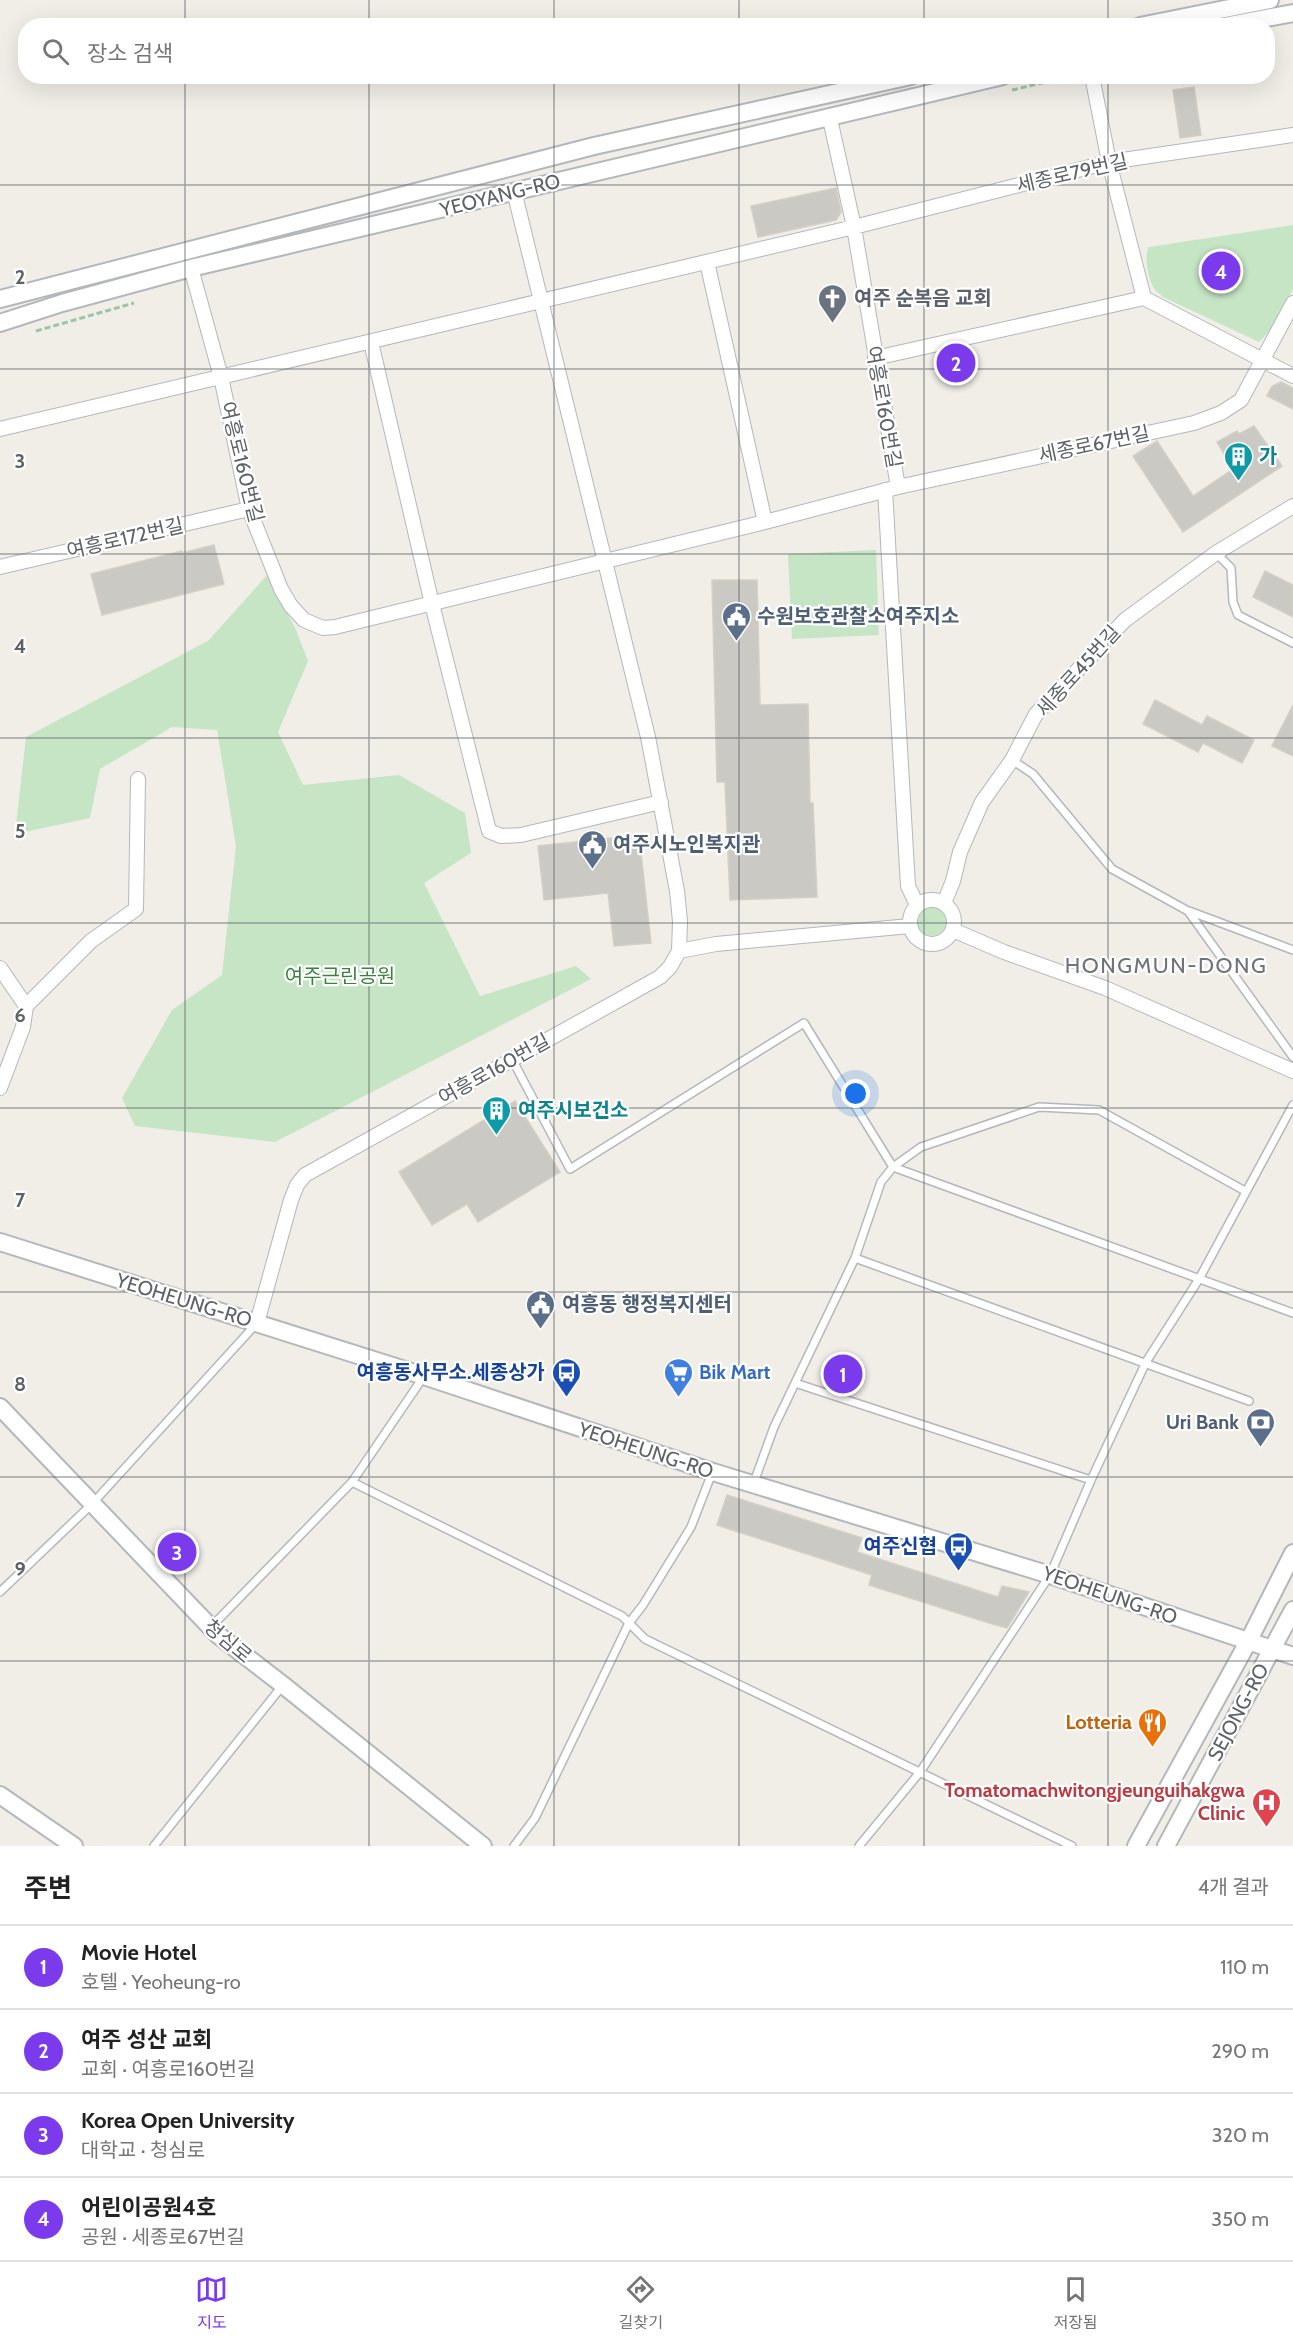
<!DOCTYPE html>
<html lang="ko">
<meta charset="utf-8">
<style>
:root{--surface:#fff;--page:#f2f2f2;--text:#222;--muted:#767676;--line:#e0e0e0;--accent:#7c3aed}
body{margin:0;font-family:Cabin,"Noto Sans KR",sans-serif;background:var(--page);color:var(--text)}
.you{position:absolute;left:856px;top:1094px;width:21px;height:21px;margin:-15px;border:4px solid #fff;border-radius:50%;background:#1a73e8;box-shadow:0 0 0 9px #1a73e833}
.badge{display:grid;place-items:center;width:39px;height:39px;border-radius:50%;background:var(--accent);color:#fff;font-size:20px;font-weight:700}
.pin{position:absolute;translate:-50% -50%;border:3px solid #fff;box-shadow:0 2px 6px #0006}
.list{margin:0;padding:0;list-style:none}
h2{display:flex;justify-content:space-between;align-items:center;height:78px;margin:0;padding:0 24px;font-size:26px}
h2 small{font-size:20px;font-weight:400;color:var(--muted)}
.list li{display:grid;grid-template-columns:39px 1fr auto;gap:18px;align-items:center;box-sizing:border-box;height:84px;padding:0 24px;border-top:2px solid var(--line)}
.list b{display:block;font-size:22px;white-space:nowrap}
.list p{margin:0;font-size:20px;white-space:nowrap;color:var(--muted)}
.list em{font-size:20px;font-style:normal;color:var(--muted)}
.icon{flex:none;width:33px;height:33px;fill:none;stroke:currentColor;stroke-width:2;stroke-linecap:round;stroke-linejoin:round}
.map{position:relative;flex:none;width:1293px;height:1846px;overflow:hidden}
.search{position:absolute;background:var(--surface);box-shadow:0 6px 24px #0002;left:18px;right:18px;top:18px;height:66px;display:flex;align-items:center;gap:15px;box-sizing:border-box;padding:0 21px;border-radius:24px;color:var(--muted);font-size:22px}
.sheet{height:414px;background:var(--surface)}
nav{display:flex;justify-content:space-around;align-items:center;box-sizing:border-box;height:84px;border-top:2px solid var(--line);background:var(--surface);font-size:16px;color:var(--muted)}
nav a{display:grid;justify-items:center;gap:3px}
nav .on{color:var(--accent)}
.map>svg:first-child{display:block}
.green{fill:#c6e5c5}
.building{fill:#cbc9c4;stroke:#d4cfc6;stroke-width:1.5}
.lines{fill:none;stroke-linecap:round;stroke-linejoin:round}
.service-casing{stroke:#b4b7bb;stroke-width:10}
.minor-casing{stroke:#b4b7bb;stroke-width:16}
.tertiary-casing{stroke:#b4b7bb;stroke-width:20}
.path{stroke:#9dc4a8;stroke-width:3;stroke-dasharray:6 3;stroke-linecap:butt}
.service{stroke:#fff;stroke-width:7}
.minor{stroke:#fff;stroke-width:14}
.tertiary{stroke:#fff;stroke-width:16}
.grid{fill:none;stroke:#5e6266;stroke-width:1.5;stroke-opacity:0.55}
.labels{text-anchor:middle;dominant-baseline:central;stroke-width:4.5;stroke-linejoin:round;paint-order:stroke}
.street-label{font-size:20px;fill:#5e6266;stroke:#fff}
.worship-label{font-size:20px;font-weight:bold;fill:#5b616d;stroke:#fff;text-anchor:start}
.culture-label{font-size:20px;font-weight:bold;fill:#0d838f;stroke:#fff;text-anchor:start}
.service-label{font-size:20px;font-weight:bold;fill:#4e5e75;stroke:#fff;text-anchor:start}
.park-label{font-size:20px;fill:#3a823d;stroke:#fff}
.transit-label{font-size:20px;font-weight:bold;fill:#164399;stroke:#fff;text-anchor:end}
.shop-label{font-size:20px;font-weight:bold;fill:#366cbe;stroke:#fff;text-anchor:start}
.food-label{font-size:20px;font-weight:bold;fill:#c56008;stroke:#fff;text-anchor:end}
.health-label{font-size:20px;font-weight:bold;fill:#be3a42;stroke:#fff;text-anchor:end}
.quarter-label{font-size:22px;letter-spacing:1.5px;fill:#6f7478;stroke:#fff}
.grid-label{font-size:20px;text-anchor:middle;font-weight:bold;fill:#5e6266;stroke:#fff;stroke-width:4.5;stroke-linejoin:round;paint-order:stroke}
</style>
<div class="map">
<svg width="1293" height="1846" viewBox="0 0 1293 1846">
<rect width="100%" height="100%" fill="#f0eee7"/>
<path class="green" d="M1293,225V289L1272,328L1259,342L1163,297C1163,296 1156,291 1155,290C1149,282 1143,256 1149,247Z
M876,550L879,635L792,639L788,554Z
M268,574L296,630L308,661L278,732L303,785L399,775L465,813L471,853L424,883L480,996L576,966L591,979L275,1142L135,1126L122,1098L172,1010L222,975L236,846L217,730L172,727L100,769L90,818L15,834L26,737L208,641Z
M918 922a14 14 0 1 1 28 0a14 14 0 1 1-28 0Z"/>
<path class="building" d="M1194,87L1201,135L1180,138L1173,90Z
M836,188L841,212L836,220L758,237L751,206Z
M1281,382L1293,388V409L1267,396L1272,386Z
M1254,426L1282,466L1183,532L1133,456L1157,441L1193,496L1233,469L1217,442L1237,431L1239,434Z
M214,545L224,584L102,615L91,574L182,551V553Z
M1265,571L1293,585V617L1253,597Z
M712,580H757L760,705L808,704L810,803H813L817,897L730,900L725,782H717Z
M1155,700L1202,725L1207,716L1254,740L1242,763L1203,743L1198,752L1143,724Z
M1293,705V756L1272,746Z
M639,835L651,943L614,946L608,893L544,900L538,846Z
M515,1101L560,1172L478,1222L467,1204L432,1225L399,1172Z
M727,1495L862,1538L857,1552L998,1597L1002,1586L1029,1592L1007,1628L989,1623L869,1585L872,1575L717,1525Z"/>
<g class="lines">
<defs>
<path id="service" d="M1216,553L1231,568L1233,602L1238,615L1293,643
M1012,760L1033,774L1112,869L1188,911L1293,1057
M1189,911L1293,950
M512,1059L570,1169L804,1023L893,1167L1293,1313
M855,1258L1249,1401
M795,1383L1091,1480
M352,1482L622,1616L645,1639L1072,1846
M753,1485L774,1427L855,1258L881,1182L893,1167L921,1147L1039,1107L1099,1110L1245,1191
M0,1592L92,1504L257,1323
M211,1627L352,1482L424,1376
M154,1846L283,1685
M514,1846L535,1818L629,1623L643,1605L691,1527L712,1473
M859,1846L920,1772L1050,1575L1091,1480L1146,1362L1199,1279L1293,1105"/>
<path id="minor" d="M1092,76L1109,162L1144,298L1293,376
M830,119L854,227L898,487
M707,262L765,522
M191,268L221,377L249,509L281,589L291,606L304,620L323,628L335,627L765,522L898,487L1194,423L1221,413L1241,400L1293,303
M371,342L432,604L489,831L501,836L521,835L661,802
M875,358L1144,298
M0,429L854,227L1109,162L1293,135
M885,490L908,886L917,905
M0,567L249,509
M910 922a22 22 0 1 1 44 0a22 22 0 1 1-44 0Z
M944,903L953,881L960,852L982,802L1012,760L1036,714L1125,620L1216,553L1293,506
M953,930L1004,952L1105,988L1293,1071
M679,951L716,944L910,926
M0,968L26,1006L23,1027L0,1088
M26,1006L91,941L136,909L138,779
M257,1323L291,1200L297,1185L305,1175L660,977L670,967L679,951L680,921L677,891L648,737L514,191"/>
<path id="tertiary" d="M1140,26L1270,0
M1224,26L1293,13
M0,299L594,146L911,76
M0,323L62,303L191,268L1003,76
M0,1242L424,1376L713,1472L1050,1575L1293,1656
M0,1407L218,1635L283,1685L483,1846
M0,1795L74,1846
M1136,1846L1248,1642L1293,1553
M1166,1846L1293,1610"/>
</defs>
<use href="#service" class="service-casing"/>
<use href="#minor" class="minor-casing"/>
<use href="#tertiary" class="tertiary-casing"/>
<path class="path" d="M1012,90L1072,76
M36,331L134,303"/>
<use href="#service" class="service"/>
<use href="#minor" class="minor"/>
<use href="#tertiary" class="tertiary"/>
</g>
<path class="grid" d="M185,0V26M369,0V26M554,0V26M739,0V26M924,0V26M1108,0V26M185,76V1846M369,76V1846M554,76V1846M739,76V1846M924,76V1846M1108,76V1846M0,185H1293M0,369H1293M0,554H1293M0,738H1293M0,923H1293M0,1108H1293M0,1292H1293M0,1477H1293M0,1661H1293"/>
<defs>
<symbol id="church-pin" viewBox="-11 -11 22 30"><path d="M0 17L-7.5 6A9.5 9.5 0 1 1 7.5 6Z" fill="#6b7280" stroke="#fff"/><path d="M-1.2-6h2.4v3.5h3.3v2.4h-3.3V6h-2.4V-.1h-3.3v-2.4h3.3Z" fill="#fff"/></symbol>
<symbol id="building-pin" viewBox="-11 -11 22 30"><path d="M0 17L-7.5 6A9.5 9.5 0 1 1 7.5 6Z" fill="#0f9aa8" stroke="#fff"/><path d="M-4-6H4V6H1V3H-1V6H-4ZM-2.5-4.3h1.7v1.8h-1.7ZM.8-4.3h1.7v1.8H.8ZM-2.5-1h1.7V.8h-1.7ZM.8-1h1.7V.8H.8Z" fill="#fff"/></symbol>
<symbol id="civic-pin" viewBox="-11 -11 22 30"><path d="M0 17L-7.5 6A9.5 9.5 0 1 1 7.5 6Z" fill="#5c6f8a" stroke="#fff"/><path d="M-.6-6.5H3V-4.5H.6V-3L4-1V1h2V6H-6V1h2V-1L-.6-3ZM-1.2 2.5V6h2.4V2.5Z" fill="#fff"/></symbol>
<symbol id="bus-pin" viewBox="-11 -11 22 30"><path d="M0 17L-7.5 6A9.5 9.5 0 1 1 7.5 6Z" fill="#1a4fb4" stroke="#fff"/><path d="M-5-6H5V4H4V6H2V4H-2V6H-4V4H-5ZM-3.5-4V0h7V-4ZM-3.5 1.2v1.5H-2V1.2ZM2 1.2v1.5H3.5V1.2Z" fill="#fff"/></symbol>
<symbol id="supermarket-pin" viewBox="-11 -11 22 30"><path d="M0 17L-7.5 6A9.5 9.5 0 1 1 7.5 6Z" fill="#3f7fe0" stroke="#fff"/><path d="M-6-5.5h2.5l.6 2H6L4.5 2H-2.5L-4.4-4H-6ZM-1.5 3.2a1.3 1.3 0 1 0 .1 0ZM3 3.2a1.3 1.3 0 1 0 .1 0Z" fill="#fff"/></symbol>
<symbol id="bank-pin" viewBox="-11 -11 22 30"><path d="M0 17L-7.5 6A9.5 9.5 0 1 1 7.5 6Z" fill="#5c6f8a" stroke="#fff"/><path d="M-6-4H6V4H-6ZM0-2.3a2.3 2.3 0 1 0 0 4.6a2.3 2.3 0 1 0 0-4.6Z" fill="#fff"/></symbol>
<symbol id="restaurant-pin" viewBox="-11 -11 22 30"><path d="M0 17L-7.5 6A9.5 9.5 0 1 1 7.5 6Z" fill="#e8710a" stroke="#fff"/><path d="M-5-6h1v4h1v-4h1v4h1v-4h1v5L-1.5 .5V6h-2V.5L-5-1ZM5-6V6H3V1.5H1.5Q1.5-4 5-6Z" fill="#fff"/></symbol>
<symbol id="hospital-pin" viewBox="-11 -11 22 30"><path d="M0 17L-7.5 6A9.5 9.5 0 1 1 7.5 6Z" fill="#e0444e" stroke="#fff"/><path d="M-5-5h3v3.5h4V-5h3V5h-3V1.5h-4V5h-3Z" fill="#fff"/></symbol>
</defs>
<g fill-rule="evenodd">
<use href="#church-pin" x="816" y="282" width="33" height="45"/>
<use href="#building-pin" x="1222" y="440" width="33" height="45"/>
<use href="#civic-pin" x="720" y="600" width="33" height="45"/>
<use href="#civic-pin" x="576" y="828" width="33" height="45"/>
<use href="#building-pin" x="480" y="1094" width="33" height="45"/>
<use href="#civic-pin" x="524" y="1288" width="33" height="45"/>
<use href="#bus-pin" x="550" y="1356" width="33" height="45"/>
<use href="#supermarket-pin" x="662" y="1356" width="33" height="45"/>
<use href="#bank-pin" x="1244" y="1406" width="33" height="45"/>
<use href="#bus-pin" x="942" y="1530" width="33" height="45"/>
<use href="#restaurant-pin" x="1136" y="1706" width="33" height="45"/>
<use href="#hospital-pin" x="1250" y="1786" width="33" height="45"/>
</g>
<g class="labels">
<g class="street-label">
<text transform="translate(1072 173) rotate(-13)">세종로79번길</text>
<text transform="translate(500 195) rotate(-14)">YEOYANG-RO</text>
<text transform="translate(884 407) rotate(80)">여흥로160번길</text>
<text transform="translate(1094 444) rotate(-12)">세종로67번길</text>
<text transform="translate(242 462) rotate(76)">여흥로160번길</text>
<text transform="translate(125 538) rotate(-13)">여흥로172번길</text>
<text transform="translate(1078 671) rotate(-48)">세종로45번길</text>
<text transform="translate(494 1069) rotate(-29)">여흥로160번길</text>
<text transform="translate(184 1300) rotate(17)">YEOHEUNG-RO</text>
<text transform="translate(646 1450) rotate(18)">YEOHEUNG-RO</text>
<text transform="translate(1110 1595) rotate(19)">YEOHEUNG-RO</text>
<text transform="translate(228 1641) rotate(40)">청심로</text>
<text transform="translate(1238 1712) rotate(-62)">SEJONG-RO</text>
</g>
<g class="worship-label">
<text x="854" y="298">여주 순복음 교회</text>
</g>
<g class="culture-label">
<text x="1259" y="456">가</text>
<text x="518" y="1110">여주시보건소</text>
</g>
<g class="service-label">
<text x="757" y="616">수원보호관찰소여주지소</text>
<text x="613" y="844">여주시노인복지관</text>
<text x="562" y="1304">여흥동 행정복지센터</text>
<text x="1239" y="1422" text-anchor="end">Uri Bank</text>
</g>
<g class="park-label">
<text x="340" y="976">여주근린공원</text>
</g>
<g class="transit-label">
<text x="545" y="1372">여흥동사무소.세종상가</text>
<text x="937" y="1546">여주신협</text>
</g>
<g class="shop-label">
<text x="699" y="1372">Bik Mart</text>
</g>
<g class="food-label">
<text x="1132" y="1722">Lotteria</text>
</g>
<g class="health-label">
<text x="1245" y="1790">Tomatomachwitongjeunguihakgwa<tspan x="1245" dy="23">Clinic</tspan></text>
</g>
<g class="quarter-label">
<text x="1166" y="965">HONGMUN-DONG</text>
</g>
</g>
<g class="grid-label">
<text x="20" y="284">2</text>
<text x="20" y="468">3</text>
<text x="20" y="653">4</text>
<text x="20" y="838">5</text>
<text x="20" y="1022">6</text>
<text x="20" y="1207">7</text>
<text x="20" y="1391">8</text>
<text x="20" y="1576">9</text>
</g>
</svg>
<div class="you"></div>
<div class="pin badge" style="left:843px;top:1374px">1</div>
<div class="pin badge" style="left:956px;top:363px">2</div>
<div class="pin badge" style="left:177px;top:1552px">3</div>
<div class="pin badge" style="left:1221px;top:271px">4</div>
<div class="search"><svg class="icon" aria-label="search" viewBox="0 0 24 24"><circle cx="10" cy="10" r="6"/><path d="M15 15l6 6"/></svg>장소 검색</div>
</div>
<section class="sheet">
<h2>주변<small>4개 결과</small></h2>
<ul class="list">
<li><span class="badge">1</span><div><b>Movie Hotel</b><p>호텔 · Yeoheung-ro</p></div><em>110 m</em></li>
<li><span class="badge">2</span><div><b>여주 성산 교회</b><p>교회 · 여흥로160번길</p></div><em>290 m</em></li>
<li><span class="badge">3</span><div><b>Korea Open University</b><p>대학교 · 청심로</p></div><em>320 m</em></li>
<li><span class="badge">4</span><div><b>어린이공원4호</b><p>공원 · 세종로67번길</p></div><em>350 m</em></li>
</ul>
</section>
<nav>
<a class="on"><svg class="icon" aria-label="map" viewBox="0 0 24 24"><path d="M3 6l6-2 6 2 6-2v14l-6 2-6-2-6 2zM9 4v14M15 6v14"/></svg>지도</a>
<a><svg class="icon" aria-label="directions" viewBox="0 0 24 24"><path d="M12 3l9 9-9 9-9-9zM9 14v-3h6M13 9l2 2-2 2"/></svg>길찾기</a>
<a><svg class="icon" aria-label="saved" viewBox="0 0 24 24"><path d="M7 4h10v16l-5-4-5 4z"/></svg>저장됨</a>
</nav>
